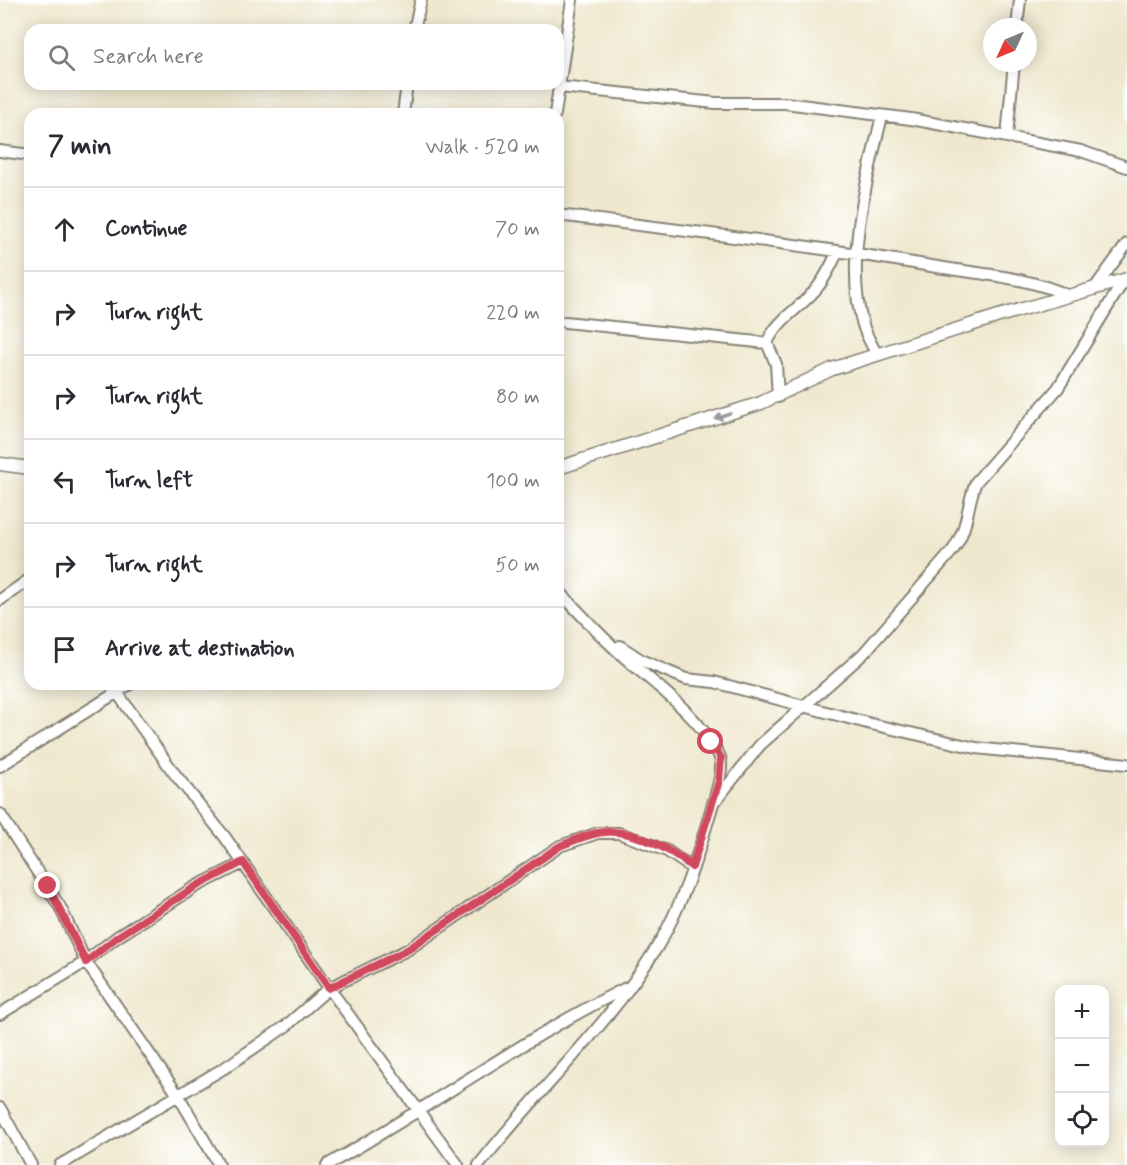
<!DOCTYPE html>
<meta charset="utf-8">
<style>
:root{--surface:#fff;--page:#f7f7f7;--text:#2b2b33;--muted:#7c7c81;--line:#e1e1e2}
body{margin:0;font-family:Mynerve,sans-serif;background:var(--page);color:var(--text)}
.controls{position:absolute;right:18px;bottom:18px;display:grid;overflow:hidden;border-radius:12px;box-shadow:0 3px 15px #0003}
.controls button{width:54px;height:54px;display:grid;place-items:center;padding:0;border:0;border-bottom:2px solid var(--line);background:var(--surface);color:var(--text);font:30px sans-serif}
.compass{position:absolute;left:983px;top:18px;width:54px;height:54px;border-radius:50%;background:var(--surface);box-shadow:0 3px 15px #0003;rotate:226deg}
.stop{position:absolute;width:18px;height:18px;margin:-14px;border:4px solid #d1495b;border-radius:50%;background:#fff}
.stop.end{background:#d1495b;border-color:#fff;box-shadow:0 2px 6px #0008}
.list{margin:0;padding:0;list-style:none}
h2{display:flex;justify-content:space-between;align-items:center;height:78px;margin:0;padding:0 24px;font-size:26px}
h2 small{font-size:20px;font-weight:400;color:var(--muted)}
.list li{display:grid;grid-template-columns:39px 1fr auto;gap:18px;align-items:center;box-sizing:border-box;height:84px;padding:0 24px;border-top:2px solid var(--line)}
.list b{display:block;font-size:22px;white-space:nowrap}
.list em{font-size:20px;font-style:normal;color:var(--muted)}
.icon{flex:none;width:33px;height:33px;fill:none;stroke:currentColor;stroke-width:2;stroke-linecap:round;stroke-linejoin:round}
.map{position:relative;flex:none;width:1127px;height:1165px;overflow:hidden}
.search{position:absolute;background:var(--surface);box-shadow:0 3px 15px #0003;left:24px;top:24px;width:540px;height:66px;display:flex;align-items:center;gap:15px;box-sizing:border-box;padding:0 21px;border-radius:18px;color:var(--muted);font-size:22px}
.panel{position:absolute;background:var(--surface);box-shadow:0 3px 15px #0003;left:24px;top:108px;width:540px;height:582px;border-radius:18px}
.map>svg:first-child{display:block}
.lines{fill:none;stroke-linecap:round;stroke-linejoin:round}
.minor-casing{stroke:#868275;stroke-width:14}
.tertiary-casing{stroke:#868275;stroke-width:15}
.minor{stroke:#fff;stroke-width:10}
.tertiary{stroke:#fff;stroke-width:12}
.oneway{fill:#999}
.route{stroke:#d1495b;stroke-width:8}
</style>
<div class="map">
<svg width="1127" height="1165" viewBox="0 0 1127 1165">
<rect width="100%" height="100%" fill="#fff"/>
<filter id="ink" filterUnits="userSpaceOnUse"><feTurbulence type="fractalNoise" baseFrequency=".0167" numOctaves="2"/><feDisplacementMap in="SourceGraphic" scale="12" xChannelSelector="R" yChannelSelector="G"/><feConvolveMatrix kernelMatrix="1 2 1 2 8 2 1 2 1" color-interpolation-filters="sRGB"/></filter>
<filter id="wash" filterUnits="userSpaceOnUse"><feTurbulence type="fractalNoise" baseFrequency=".008" numOctaves="4" result="noise"/><feDisplacementMap in="SourceGraphic" scale="24" xChannelSelector="R" yChannelSelector="G"/><feGaussianBlur stdDeviation="1.35" result="paint"/><feColorMatrix in="noise" values="0 0 0 0 0 0 0 0 0 0 0 0 0 0 0 0 0 1.4 0 .05"/><feComposite in="paint" operator="in"/></filter>
<g filter="url(#wash)">
<rect width="100%" height="100%" fill="#efe8ce"/>
</g>
<g filter="url(#ink)">
<g class="lines">
<defs>
<path id="minor" d="M1017,27L1020,0
M414,30L421,0
M559,87L716,103H785L911,119L1081,151L1127,167
M403,114L407,84
M555,114L572,0
M1007,136L1014,63
M0,151L30,155
M558,215C684,231 811,245 937,267C980,274 1029,277 1069,296
M1094,289L1127,244
M565,322L767,343
M877,355C872,345 866,335 863,325C844,262 867,178 882,116
M778,397L776,364L767,343C778,318 801,308 817,288C826,277 832,264 838,251
M0,600L30,579
M620,646L643,661L686,679L714,682L871,724L976,748L1127,764
M111,684L174,773L225,837L329,988L458,1165
M0,766L130,684
M717,799L760,745L863,654L953,550C969,527 966,507 976,482L1058,388L1124,280
M0,814L60,907L86,962L178,1095L219,1165
M0,1014L82,964L117,937L195,887L243,863
M0,1108L31,1165
M60,1165L226,1067L286,1026L329,988L407,950L560,846L598,833H619L667,851L692,868
M327,1165C428,1109 522,1039 626,988
M479,1165C537,1091 607,1028 657,947C681,908 696,861 709,817C713,802 726,769 719,755C697,713 656,686 622,655C599,635 579,612 558,590"/>
<path id="tertiary" d="M0,464L30,468
M558,468L761,403L832,369L1002,315L1127,279"/>
</defs>
<use href="#minor" class="minor-casing"/>
<use href="#tertiary" class="tertiary-casing"/>
<use href="#minor" class="minor"/>
<use href="#tertiary" class="tertiary"/>
</g>
<defs><path id="oneway-solid" d="M-6-.8H1V-3.2L6.5 0L1 3.2V.8H-6Z" transform="scale(1.5)"/></defs>
<use class="oneway" href="#oneway-solid" transform="translate(723 416) rotate(160)"/>
</g>
<g class="lines" filter="url(#ink)">
<path class="route" d="M48,886L86,962L117,937L195,887L243,862L329,988L407,950L560,846C575,840 590,833 605,832C634,830 671,849 692,867L719,781L721,758L711,742"/>
</g>
</svg>
<div class="controls">
<button>+</button>
<button>−</button>
<button><svg class="icon" aria-label="locate" viewBox="0 0 24 24"><circle cx="12" cy="12" r="6"/><path d="M12 2v4M12 18v4M2 12h4M18 12h4"/></svg></button>
</div>
<svg class="compass" viewBox="-18 -18 36 36"><path d="M0-13l5 13h-10z" fill="#e53935"/><path d="M0 13l5-13h-10z" fill="#7c7c81"/></svg>
<div class="stop" style="left:711px;top:742px"></div>
<div class="stop end" style="left:48px;top:886px"></div>
<div class="search"><svg class="icon" aria-label="search" viewBox="0 0 24 24"><circle cx="10" cy="10" r="6"/><path d="M15 15l6 6"/></svg>Search here</div>
<section class="panel">
<h2>7 min<small>Walk · 520 m</small></h2>
<ul class="list">
<li><svg class="icon" aria-label="ahead" viewBox="0 0 24 24"><path d="M12 20V5M6 11l6-6 6 6"/></svg><div><b>Continue</b></div><em>70 m</em></li>
<li><svg class="icon" aria-label="right" viewBox="0 0 24 24"><path d="M7 20v-9h11M14 6l5 5-5 5"/></svg><div><b>Turn right</b></div><em>220 m</em></li>
<li><svg class="icon" aria-label="right" viewBox="0 0 24 24"><path d="M7 20v-9h11M14 6l5 5-5 5"/></svg><div><b>Turn right</b></div><em>80 m</em></li>
<li><svg class="icon" aria-label="left" viewBox="0 0 24 24"><path d="M17 20v-9H6M10 6l-5 5 5 5"/></svg><div><b>Turn left</b></div><em>100 m</em></li>
<li><svg class="icon" aria-label="right" viewBox="0 0 24 24"><path d="M7 20v-9h11M14 6l5 5-5 5"/></svg><div><b>Turn right</b></div><em>50 m</em></li>
<li><svg class="icon" aria-label="arrive" viewBox="0 0 24 24"><path d="M6 21V4h12l-3 4 3 4H6"/></svg><div><b>Arrive at destination</b></div></li>
</ul>
</section>
</div>
